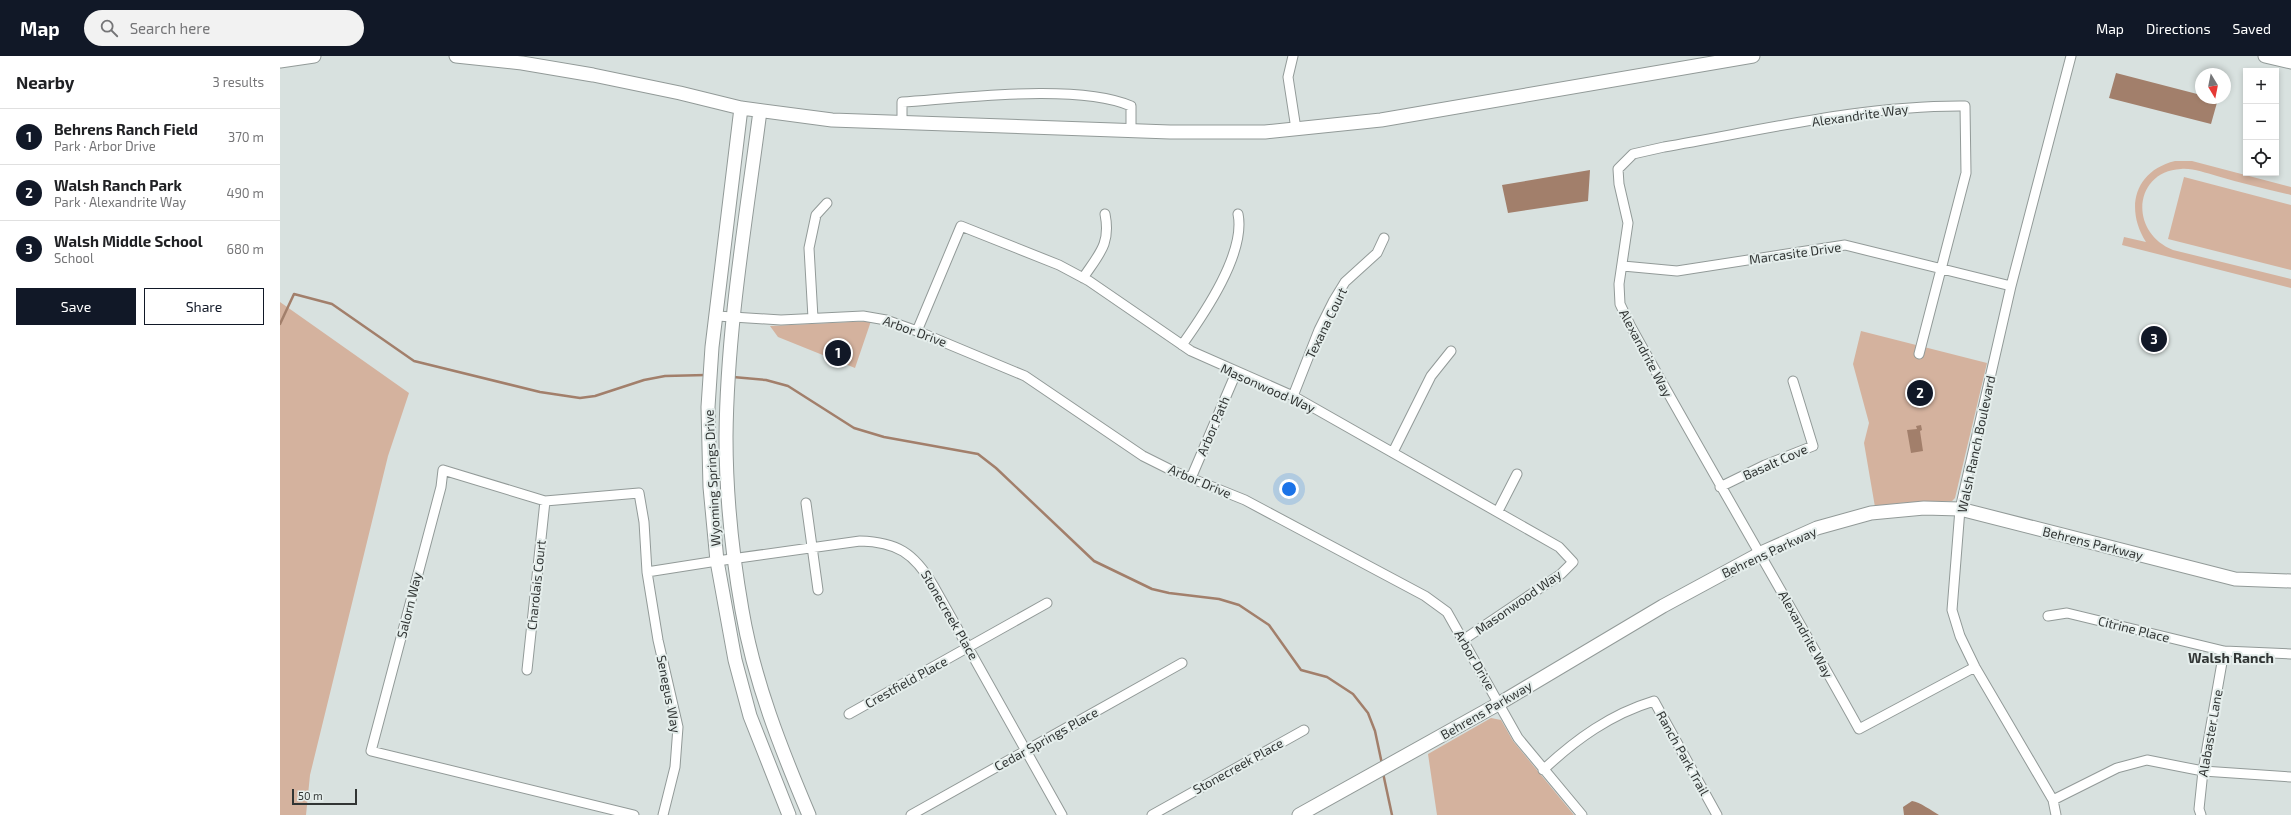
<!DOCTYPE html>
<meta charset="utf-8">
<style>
:root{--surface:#fff;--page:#f2f2f2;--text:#202124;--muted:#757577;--line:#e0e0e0;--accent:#111827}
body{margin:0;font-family:"Exo 2",sans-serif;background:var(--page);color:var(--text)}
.controls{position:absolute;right:12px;top:12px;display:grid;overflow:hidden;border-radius:0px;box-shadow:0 2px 6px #0003}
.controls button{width:36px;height:36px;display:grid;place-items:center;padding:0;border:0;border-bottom:1px solid var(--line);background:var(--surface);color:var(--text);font:20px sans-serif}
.compass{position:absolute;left:1915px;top:12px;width:36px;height:36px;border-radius:50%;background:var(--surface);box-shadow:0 2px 6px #0003;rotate:170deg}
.scale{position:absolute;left:12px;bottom:10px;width:65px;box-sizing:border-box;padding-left:4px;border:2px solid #313534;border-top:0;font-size:11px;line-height:14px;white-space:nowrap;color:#313534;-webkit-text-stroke:3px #e5eeec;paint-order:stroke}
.you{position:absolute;left:1009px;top:433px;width:14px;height:14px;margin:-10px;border:3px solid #fff;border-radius:50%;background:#1a73e8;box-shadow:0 0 0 6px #1a73e833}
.badge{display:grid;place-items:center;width:26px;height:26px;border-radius:50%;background:var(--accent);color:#fff;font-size:13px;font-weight:700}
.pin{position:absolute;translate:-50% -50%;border:2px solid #fff;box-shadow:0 1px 4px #0006}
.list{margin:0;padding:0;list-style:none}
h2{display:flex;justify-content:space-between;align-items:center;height:52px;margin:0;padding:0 16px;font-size:17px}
h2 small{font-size:13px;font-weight:400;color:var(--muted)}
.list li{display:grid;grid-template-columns:26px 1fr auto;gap:12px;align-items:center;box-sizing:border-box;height:56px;padding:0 16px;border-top:1px solid var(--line)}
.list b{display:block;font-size:15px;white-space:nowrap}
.list p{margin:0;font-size:13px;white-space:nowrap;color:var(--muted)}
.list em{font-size:13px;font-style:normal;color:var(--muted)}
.actions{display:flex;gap:8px;padding:12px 16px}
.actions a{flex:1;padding:9px 0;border:1px solid var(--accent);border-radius:0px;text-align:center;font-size:14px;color:var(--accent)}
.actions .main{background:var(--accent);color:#fff}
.icon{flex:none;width:22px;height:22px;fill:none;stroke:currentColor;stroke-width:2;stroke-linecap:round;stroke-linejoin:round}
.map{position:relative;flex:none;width:2011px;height:759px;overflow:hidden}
header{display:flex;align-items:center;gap:24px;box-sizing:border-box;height:56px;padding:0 20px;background:var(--accent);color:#fff}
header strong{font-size:19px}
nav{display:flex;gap:22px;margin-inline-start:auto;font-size:14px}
.search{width:280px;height:36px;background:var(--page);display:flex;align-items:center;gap:10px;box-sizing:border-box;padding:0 14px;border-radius:22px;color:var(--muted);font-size:15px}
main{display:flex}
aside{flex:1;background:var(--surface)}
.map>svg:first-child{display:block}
.green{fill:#d4b29e}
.water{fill:#a27f6b}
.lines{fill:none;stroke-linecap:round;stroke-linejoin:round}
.stream{stroke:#a27f6b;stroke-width:2.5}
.street-casing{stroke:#929a98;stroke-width:11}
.secondary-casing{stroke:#929a98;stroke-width:15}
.street{stroke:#fff;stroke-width:9}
.secondary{stroke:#fff;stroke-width:13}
.labels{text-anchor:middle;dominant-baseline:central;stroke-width:4;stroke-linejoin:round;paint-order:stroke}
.street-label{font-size:13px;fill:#313534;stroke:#e5eeec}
.neighbourhood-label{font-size:14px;font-weight:bold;fill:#313534;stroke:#e5eeec}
</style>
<header>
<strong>Map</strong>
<div class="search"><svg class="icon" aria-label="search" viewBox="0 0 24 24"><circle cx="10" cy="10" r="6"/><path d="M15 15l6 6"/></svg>Search here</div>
<nav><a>Map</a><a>Directions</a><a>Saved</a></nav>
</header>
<main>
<aside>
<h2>Nearby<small>3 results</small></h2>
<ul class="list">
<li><span class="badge">1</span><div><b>Behrens Ranch Field</b><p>Park · Arbor Drive</p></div><em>370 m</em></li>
<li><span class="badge">2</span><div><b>Walsh Ranch Park</b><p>Park · Alexandrite Way</p></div><em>490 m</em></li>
<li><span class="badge">3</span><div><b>Walsh Middle School</b><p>School</p></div><em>680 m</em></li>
</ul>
<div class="actions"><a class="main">Save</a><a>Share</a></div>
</aside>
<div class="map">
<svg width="2011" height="759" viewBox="0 0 2011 759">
<rect width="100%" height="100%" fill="#d8e1df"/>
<path class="green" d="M1895,105H1912L2011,131V139C1986,133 1961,127 1937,120C1925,117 1913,112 1901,113C1854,115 1848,176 1893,194L2011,223V232L1842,189L1844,181L1866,186C1845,153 1854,115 1895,105Z
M1904,121L2011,149V214L1888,183Z
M0,246L129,337L108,400L30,719L26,759H0Z
M591,265L575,312L498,281L490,270Z
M1581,275L1707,307L1675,442L1672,445L1619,447L1595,451L1584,387L1589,367L1573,308Z
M1211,662L1221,664L1233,685L1294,759H1157L1148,698Z"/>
<path class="water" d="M1836,17L1921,39V42L1938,43L1931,68L1829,42Z
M1310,114L1308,145L1228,157L1222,129Z
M1641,369L1642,374L1640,375L1643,395L1631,397L1627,374L1637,373L1636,370Z
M1632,745C1640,746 1652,755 1659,759H1624L1623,751Z"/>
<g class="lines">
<path class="stream" d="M0,268L14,238L52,248L134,305L260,336L300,342L315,340L364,324L385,320L426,319
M453,321L486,324L508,330L574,372L604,381L698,398L716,412L814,505L872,533L889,537L939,543L959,549L989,569L1021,614L1047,621L1073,638L1088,657L1095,675L1102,708
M1103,717L1112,759"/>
<defs>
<path id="street" d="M1013,0L1008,21L1016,73
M622,67V46C682,42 798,27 851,50V73
M1343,210L1397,215L1565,189L1731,230
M803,222C819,198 831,188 825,158
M437,260L501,264L583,260L606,264L637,275L745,320L863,400L893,415L965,444L1145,540L1167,556L1238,682L1302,759
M533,262L529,192L536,159L547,147
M637,275L681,170L779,209L809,225L911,295L1013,340L1279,491L1293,506L1281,518L1183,584
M902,289C924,258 966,197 958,158
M1639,298L1686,117L1685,50C1584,49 1483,74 1384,91L1353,98L1338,113L1339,128L1348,167L1339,228L1340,248L1351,271C1426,406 1504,538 1579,673L1695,611
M1013,340L1039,274L1054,244L1065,226L1097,197L1104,182
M1113,396L1151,320L1171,295
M911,422L956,317
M1440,431L1485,409L1533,390L1513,325
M526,447L538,534
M1218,455L1237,418
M367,516L437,505L580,485C617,486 634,497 653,529L782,759
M1768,560L1787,557L1944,595L2011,598
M247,614L265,445
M569,658L767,547
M1263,714C1296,683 1331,658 1374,645L1437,759
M1773,744L1837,712L1867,704L1923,715L2011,721
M354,759L91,695L161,431L163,414L265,445L359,437L364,466L367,516L378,584L398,671L395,711L383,759
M631,759L902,607
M872,759L1024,674
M1776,759L1773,744L1695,611L1680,580L1672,554L1680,453L1731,230L1791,0
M1921,759L1919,753L1923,715L1944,595"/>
<path id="secondary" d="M176,0L242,7L313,19L400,37L461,52L552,64L890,76H985L1101,64L1473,0
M1985,0L2011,6
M0,5L34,0
M461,52L432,291L428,351L430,431L437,505L455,604L470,660L509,759
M480,55C466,163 447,272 446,381C446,438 452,497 462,554C474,625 501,693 529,759
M1019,759L1220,647L1383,550L1481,497L1537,472L1591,457L1644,452L1680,453L1955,523L2011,525"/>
</defs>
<use href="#street" class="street-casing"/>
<use href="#secondary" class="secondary-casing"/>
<use href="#street" class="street"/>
<use href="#secondary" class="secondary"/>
</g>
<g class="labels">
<g class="street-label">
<text transform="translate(1580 59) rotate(-8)">Alexandrite Way</text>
<text transform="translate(1515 197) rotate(-8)">Marcasite Drive</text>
<text transform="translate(1046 267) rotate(-64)">Texana Court</text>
<text transform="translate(635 275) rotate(20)">Arbor Drive</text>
<text transform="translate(1366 297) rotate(62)">Alexandrite Way</text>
<text transform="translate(988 332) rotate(24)">Masonwood Way</text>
<text transform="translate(933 370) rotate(-67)">Arbor Path</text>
<text transform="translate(1696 388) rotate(-78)">Walsh Ranch Boulevard</text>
<text transform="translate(1495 406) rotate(-24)">Basalt Cove</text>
<text transform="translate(432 422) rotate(-93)">Wyoming Springs Drive</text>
<text transform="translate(920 425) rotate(23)">Arbor Drive</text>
<text transform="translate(1813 487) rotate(14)">Behrens Parkway</text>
<text transform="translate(1489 496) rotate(-25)">Behrens Parkway</text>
<text transform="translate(256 529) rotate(-84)">Charolais Court</text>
<text transform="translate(1238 546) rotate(-35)">Masonwood Way</text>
<text transform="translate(129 549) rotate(-76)">Salorn Way</text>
<text transform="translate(670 559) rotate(60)">Stonecreek Place</text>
<text transform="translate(1854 573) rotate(14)">Citrine Place</text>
<text transform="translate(1526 578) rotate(61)">Alexandrite Way</text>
<text transform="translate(1195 604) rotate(60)">Arbor Drive</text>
<text transform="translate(626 626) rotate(-29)">Crestfield Place</text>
<text transform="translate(389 638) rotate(79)">Senegus Way</text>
<text transform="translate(1206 654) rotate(-30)">Behrens Parkway</text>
<text transform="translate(1930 677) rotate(-80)">Alabaster Lane</text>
<text transform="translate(766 683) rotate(-29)">Cedar Springs Place</text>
<text transform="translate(1403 697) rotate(61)">Ranch Park Trail</text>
<text transform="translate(958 710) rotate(-29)">Stonecreek Place</text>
</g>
<g class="neighbourhood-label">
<text x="1951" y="601">Walsh Ranch</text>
</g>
</g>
</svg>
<div class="controls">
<button>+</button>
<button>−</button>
<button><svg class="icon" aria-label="locate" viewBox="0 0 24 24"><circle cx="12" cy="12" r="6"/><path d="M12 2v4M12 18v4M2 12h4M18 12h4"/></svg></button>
</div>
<svg class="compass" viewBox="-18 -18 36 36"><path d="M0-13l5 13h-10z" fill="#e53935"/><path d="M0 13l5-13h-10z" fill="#757577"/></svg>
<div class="scale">50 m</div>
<div class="you"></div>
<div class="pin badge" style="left:558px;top:297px">1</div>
<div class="pin badge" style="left:1640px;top:337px">2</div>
<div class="pin badge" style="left:1874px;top:283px">3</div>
</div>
</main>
